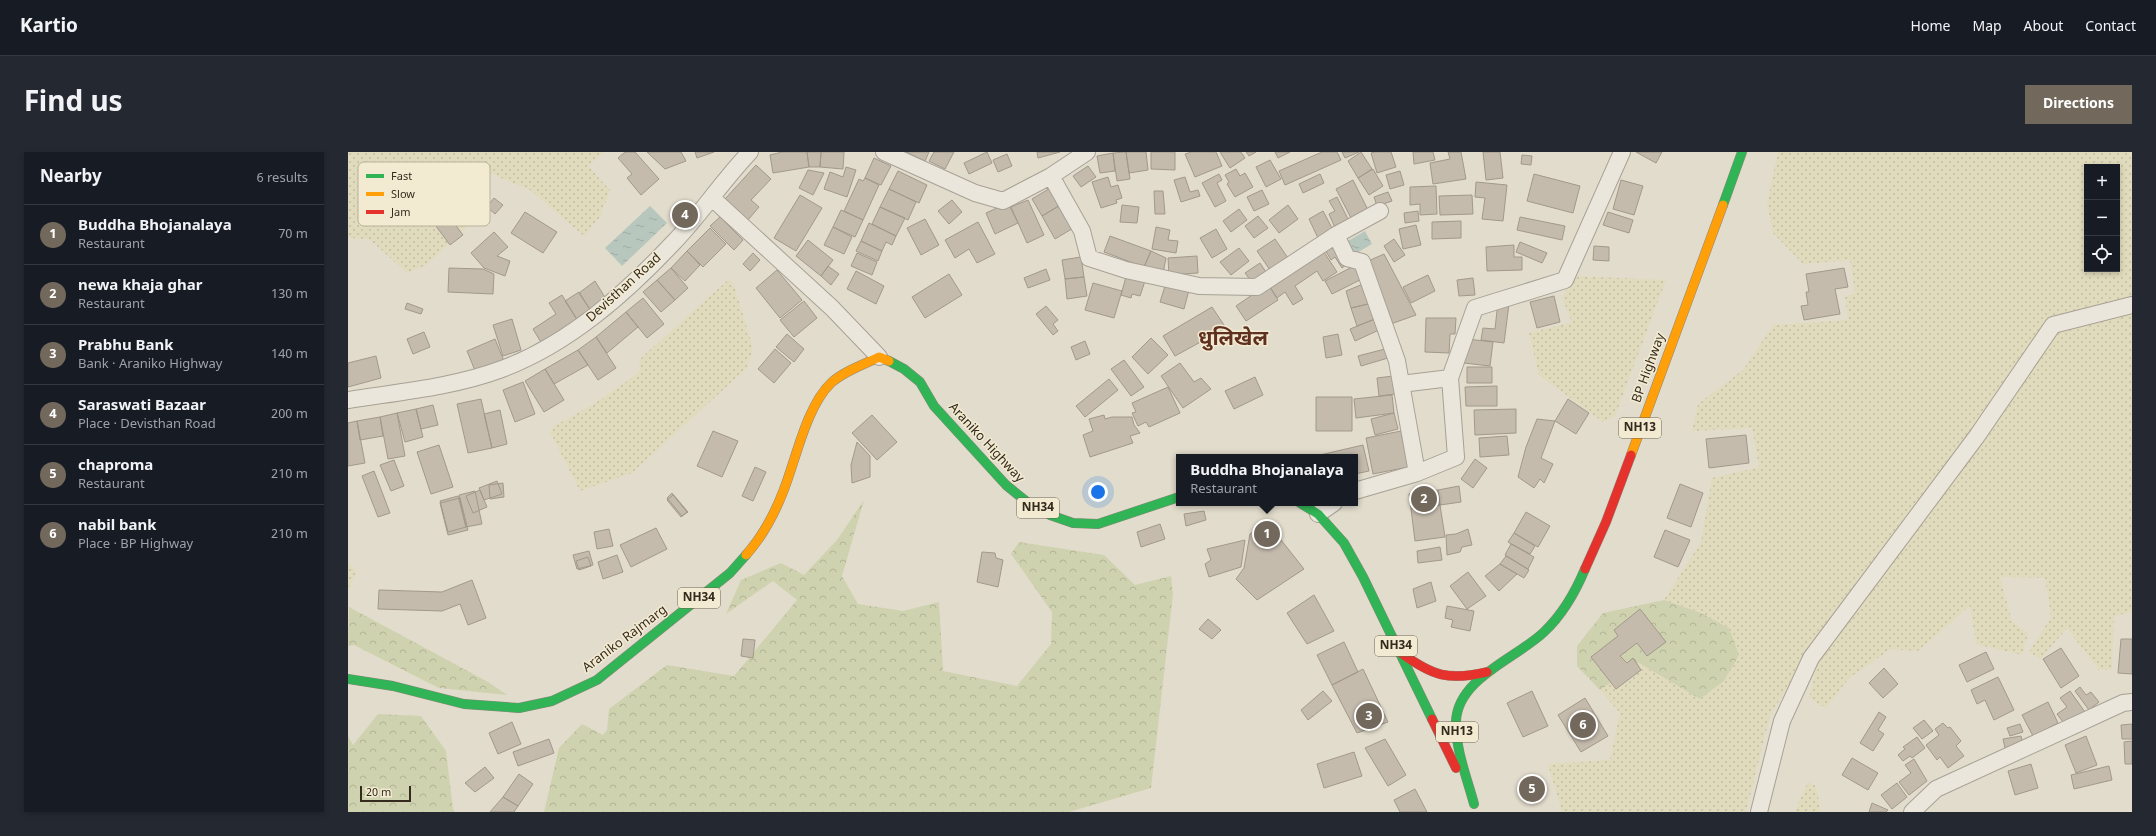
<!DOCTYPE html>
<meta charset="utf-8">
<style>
:root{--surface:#171b24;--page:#242831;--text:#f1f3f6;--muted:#9ea1a6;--line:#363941;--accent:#72685b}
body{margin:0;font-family:Georgia,"Noto Sans Devanagari",serif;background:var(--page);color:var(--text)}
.controls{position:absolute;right:12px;top:12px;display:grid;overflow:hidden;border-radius:0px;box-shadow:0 2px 6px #0003}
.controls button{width:36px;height:36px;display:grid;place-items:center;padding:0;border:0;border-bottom:1px solid var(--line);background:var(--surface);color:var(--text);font:20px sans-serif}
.scale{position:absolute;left:12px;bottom:10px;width:51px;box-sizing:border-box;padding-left:4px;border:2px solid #352a1e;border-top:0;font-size:11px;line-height:14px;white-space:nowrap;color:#352a1e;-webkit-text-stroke:3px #f3ebd1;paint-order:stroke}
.you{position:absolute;left:750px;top:340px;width:14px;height:14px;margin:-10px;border:3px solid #fff;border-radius:50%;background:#1a73e8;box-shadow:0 0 0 6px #1a73e833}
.badge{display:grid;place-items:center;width:26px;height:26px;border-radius:50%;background:var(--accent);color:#fff;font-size:13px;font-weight:700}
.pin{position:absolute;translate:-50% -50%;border:2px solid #fff;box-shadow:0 1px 4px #0006}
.popup{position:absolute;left:828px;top:302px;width:182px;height:52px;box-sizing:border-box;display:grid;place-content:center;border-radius:0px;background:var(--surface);filter:drop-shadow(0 1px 3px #0005);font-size:13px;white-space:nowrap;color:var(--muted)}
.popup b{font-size:15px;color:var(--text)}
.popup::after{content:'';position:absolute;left:50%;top:100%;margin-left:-8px;border:8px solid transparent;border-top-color:var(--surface)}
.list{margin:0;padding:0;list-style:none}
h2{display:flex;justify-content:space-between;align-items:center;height:52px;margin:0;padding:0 16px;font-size:17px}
h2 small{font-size:13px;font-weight:400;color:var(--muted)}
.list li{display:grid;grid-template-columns:26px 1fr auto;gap:12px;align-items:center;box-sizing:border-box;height:60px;padding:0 16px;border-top:1px solid var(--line)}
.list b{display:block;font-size:15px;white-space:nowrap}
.list p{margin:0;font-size:13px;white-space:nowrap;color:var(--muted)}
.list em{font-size:13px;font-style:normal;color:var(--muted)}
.icon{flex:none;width:22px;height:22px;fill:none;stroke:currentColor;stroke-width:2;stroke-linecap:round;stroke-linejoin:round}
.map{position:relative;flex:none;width:1784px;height:660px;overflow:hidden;border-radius:0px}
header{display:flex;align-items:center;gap:24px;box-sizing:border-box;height:56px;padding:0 20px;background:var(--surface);border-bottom:1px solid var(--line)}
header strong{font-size:19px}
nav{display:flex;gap:22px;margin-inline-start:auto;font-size:14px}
.intro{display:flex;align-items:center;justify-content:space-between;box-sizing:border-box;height:96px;padding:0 24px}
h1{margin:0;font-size:28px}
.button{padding:10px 18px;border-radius:0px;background:var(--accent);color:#fff;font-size:14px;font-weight:700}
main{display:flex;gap:24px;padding:0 24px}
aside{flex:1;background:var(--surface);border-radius:0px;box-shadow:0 2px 6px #0003}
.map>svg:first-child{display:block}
.farmland{fill:url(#farmland-dots);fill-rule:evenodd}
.forest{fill:url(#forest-crowns)}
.water{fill:url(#water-ripples)}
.building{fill:#c5bbad;stroke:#a2988b}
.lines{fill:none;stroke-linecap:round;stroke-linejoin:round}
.street-casing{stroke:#a7a195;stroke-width:18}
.fast-casing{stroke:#8c867c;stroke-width:10}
.slow-casing{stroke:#8c867c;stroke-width:10}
.jam-casing{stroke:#8c867c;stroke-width:10}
.street{stroke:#eae6dc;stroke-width:16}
.fast{stroke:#30b455;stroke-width:9}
.slow{stroke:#ff9f0a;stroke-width:9}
.jam{stroke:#e5322d;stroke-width:9}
.labels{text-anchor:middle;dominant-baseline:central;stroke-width:3;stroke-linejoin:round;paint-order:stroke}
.shield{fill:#f3ebd1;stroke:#6e6454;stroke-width:1}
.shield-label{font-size:12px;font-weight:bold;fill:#352a1e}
.street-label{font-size:13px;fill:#352a1e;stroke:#f3ebd1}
.town-label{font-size:21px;font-weight:bold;fill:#5f301f;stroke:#f3ebd1}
.key{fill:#f3ebd1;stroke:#bab19b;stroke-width:1}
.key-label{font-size:11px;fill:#352a1e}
</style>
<header>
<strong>Kartio</strong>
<nav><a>Home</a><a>Map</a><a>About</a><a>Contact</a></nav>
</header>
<div class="intro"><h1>Find us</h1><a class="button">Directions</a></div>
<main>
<aside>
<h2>Nearby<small>6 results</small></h2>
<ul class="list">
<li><span class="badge">1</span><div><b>Buddha Bhojanalaya</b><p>Restaurant</p></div><em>70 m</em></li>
<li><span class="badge">2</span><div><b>newa khaja ghar</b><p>Restaurant</p></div><em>130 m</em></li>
<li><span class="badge">3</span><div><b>Prabhu Bank</b><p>Bank · Araniko Highway</p></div><em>140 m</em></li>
<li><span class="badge">4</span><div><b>Saraswati Bazaar</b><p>Place · Devisthan Road</p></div><em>200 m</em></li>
<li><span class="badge">5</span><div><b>chaproma</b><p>Restaurant</p></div><em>210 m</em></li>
<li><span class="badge">6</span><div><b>nabil bank</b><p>Place · BP Highway</p></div><em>210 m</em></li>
</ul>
</aside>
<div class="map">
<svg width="1784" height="660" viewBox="0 0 1784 660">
<defs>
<pattern id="farmland-dots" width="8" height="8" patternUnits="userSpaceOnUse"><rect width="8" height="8" fill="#e1dbbd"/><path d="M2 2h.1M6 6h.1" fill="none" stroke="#c2bca2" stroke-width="1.8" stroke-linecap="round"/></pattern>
<pattern id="forest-crowns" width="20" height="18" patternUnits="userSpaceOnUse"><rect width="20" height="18" fill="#cfd2ae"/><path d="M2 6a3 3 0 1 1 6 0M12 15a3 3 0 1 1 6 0" fill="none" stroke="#b2b495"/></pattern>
<pattern id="water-ripples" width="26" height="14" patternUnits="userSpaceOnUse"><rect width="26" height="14" fill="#b7c7be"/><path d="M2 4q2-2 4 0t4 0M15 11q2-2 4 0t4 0" fill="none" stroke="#9eaba3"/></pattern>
</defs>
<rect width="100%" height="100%" fill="#e2dccc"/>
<path class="farmland" d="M0,0H256L240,14L262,38L252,65L236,84L182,38L139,20L106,55L122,72L78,113L59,121L21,87L0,86Z
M1430,0H1784V460L1766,464L1764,517L1751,518L1719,476L1693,507L1681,500L1703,465L1697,426L1652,425L1664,469L1680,482L1674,503L1628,492L1622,454L1570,499L1543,497L1501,526L1478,556L1461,546L1471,505L1463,497L1422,564L1398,660H1214L1200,612L1262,608L1272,561L1252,538L1291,511L1352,547L1381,476L1353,461L1316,448L1353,390L1364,326L1411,315L1404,276L1344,279L1350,252L1395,218L1425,173L1500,168L1497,145L1507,141L1502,108L1455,112L1425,81L1419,51ZM1739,15H1769V117H1739Z
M1227,124L1318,128L1267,264L1255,270L1191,223L1181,181L1224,170L1214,146Z
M380,128L385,130L405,196L399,216L284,321L232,339L202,280L206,274L246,252L285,225L292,218L291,210L294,205Z
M0,410L8,420L0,438Z
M1460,630L1468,634L1473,660H1446Z"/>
<path class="forest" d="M516,348L494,424L510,452L555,459L591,450L595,519L669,534L703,492L704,460L663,402L671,390L756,403L787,433L823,424L825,442L803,636L721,660H196L211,596L234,572L255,583L259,578L261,557L319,513L386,524L449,448L425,429L378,462L393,428L433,411L456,423L489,388Z
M1316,448L1353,461L1381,476L1391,503L1376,529L1352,547L1291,511L1252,538L1229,514V494L1255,461Z
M1,455L140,530L159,543L91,536L6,493L0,494Z
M30,562L73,564L98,599L105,657L107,660H0V584L5,593Z"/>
<path class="water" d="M302,54L319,71L274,114L257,96Z
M1017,79L1024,92L1007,102L1000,89Z"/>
<path class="building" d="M277,0H287L311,27L293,43L279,26L284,22L270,6Z
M299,0H333L338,9L317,17Z
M347,0H366L349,6Z
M434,0H459L461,15L425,21L422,3Z
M459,0H473L472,15H461Z
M473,0H496L495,17L472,15Z
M558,0H581L577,9Z
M586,0H606L597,17L581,9Z
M639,0L644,11L621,22L616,11Z
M689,0H712L690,6Z
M778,0H798L800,18L781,21Z
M778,0L782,27L769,29L765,1Z
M803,0H827V18L803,17Z
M843,0H868L874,14L847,25L837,2Z
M872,0H893L897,6L882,16Z
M898,0H908L901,4Z
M927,0H942L930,6Z
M974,0H989L993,8L937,33L931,19Z
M994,0H1011L997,6Z
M1013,0L1024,17L1010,26L1000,9Z
M1027,0H1043L1048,15L1029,21L1023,1Z
M1065,0H1085L1087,8L1066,12Z
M1100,0H1113L1118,27L1085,32L1082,11L1102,7Z
M1135,0H1152L1155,26L1138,28Z
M1288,0H1314L1308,11Z
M765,1L767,19L752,21L749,4Z
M659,2L664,14L650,20L645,8Z
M1174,3L1184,4L1183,13L1173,12Z
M526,6L543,14L533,33L517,26Z
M922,8L933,27L918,35L908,15Z
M408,13L423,27L403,48L411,55L400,68L377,47Z
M740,14L748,25L733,35L725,24Z
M498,15L508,18L499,45L476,37L482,20L495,25Z
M888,17L892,24L897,21L905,35L887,45L879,32L881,30L877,23Z
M1025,17L1035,34L1021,43L1010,26Z
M460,18L476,21L465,43L451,36Z
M550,19L579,33L571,51L541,37Z
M1052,19L1056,33L1042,37L1038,23Z
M871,22L874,28L869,31L878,49L867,55L854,31Z
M972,22L976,31L955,41L951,32Z
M1186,22L1232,34L1225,61L1179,49Z
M760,25L763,35L770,33L774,46L768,48L769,51L753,56L744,30Z
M837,25L842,40L850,38L852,44L833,50L826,28Z
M517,26L531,33L515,68L496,59L511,27L515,29Z
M1005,28L1020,58L1003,66L988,37Z
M1273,28L1295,34L1286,63L1265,57Z
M1128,30L1159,33L1155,69L1134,67L1137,46L1127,45Z
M1088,34L1089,62L1072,63V52L1062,53V35Z
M704,35L714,52L694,64L684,47Z
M541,37L568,50L560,68L532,55Z
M914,38L921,52L906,59L899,45Z
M806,39H815L817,62H807Z
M1040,40L1044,49L1029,54L1026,45Z
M452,43L474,56L448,99L426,86Z
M1124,43L1125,62L1092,63L1091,44Z
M989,45L1002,71L988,78L981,62L987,59L981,49Z
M146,46L155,53L147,62L139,55Z
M604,48L614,60L601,72L590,59Z
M680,48L696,83L679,91L663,55Z
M89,49L115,83L102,93L76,58Z
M660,51L670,71L647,82L638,61Z
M714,52L727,75L707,87L694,64Z
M774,53L791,55L789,71L772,70Z
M940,53L950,67L931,81L921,68Z
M532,55L557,66L548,84L524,72Z
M891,57L899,68L883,80L875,69Z
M493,58L515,68L507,85L485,75Z
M975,59L985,78L970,86L961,67Z
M1070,59L1071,69L1057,71L1056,61Z
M177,60L209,80L195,101L163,81Z
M1260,60L1285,68L1281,81L1255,73Z
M910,64L920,76L906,86L897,74Z
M372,65L395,88L386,98L362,74Z
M1172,65L1217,74L1214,88L1169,78Z
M577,67L591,93L573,103L559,76Z
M1113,69V86L1084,87V70Z
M630,70L647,102L629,111L621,97L607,106L597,88Z
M521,71L548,84L544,93L538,90L534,99L513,89Z
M1068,73L1073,93L1055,97L1051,77Z
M485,75L504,85L496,102L476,93Z
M808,75L822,78L820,88L830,89L828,101L804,97Z
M362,76L378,92L355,115L339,99Z
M868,77L879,97L864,106L852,86Z
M146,80L160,95L149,104L162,109L157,124L136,116L123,101Z
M762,84L803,99L796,115L756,100Z
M927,87L942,109L924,121L909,99Z
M1046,87L1057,103L1046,110L1036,94Z
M460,88L485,108L473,124L448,104Z
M513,89L534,99L530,109L508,99Z
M985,90L999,112L994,116L987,105L983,108L976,96Z
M1172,90L1199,101L1194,111L1168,100Z
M1166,93V105H1174V118L1139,119L1138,95Z
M1246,94L1261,95V109L1245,108Z
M891,96L901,109L883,123L872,110Z
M974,97L989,120L975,129L969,119L947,134L955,147L945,153L937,140L929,146L920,132Z
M339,99L352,113L337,129L323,116Z
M803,99L818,106L815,121L796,115Z
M405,101L412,108L402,119L395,112Z
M509,101L529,110L524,123L503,114Z
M1036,102L1068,163L1040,173L1018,110Z
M849,104L850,121L821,123L820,106Z
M733,105L736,125L717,127L714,108Z
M912,111L920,123L906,133L897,121Z
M1008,113L1016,126L984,142L977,129Z
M480,114L491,122L483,133L473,124Z
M101,116L135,117L146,122L145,142L100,140Z
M323,116L340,136L327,148L309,128Z
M1496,116L1500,135L1487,137L1492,162L1456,168L1453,154L1460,153L1458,140H1461L1458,122Z
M698,117L702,128L680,136L676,126Z
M429,118L454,148L432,166L408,136Z
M508,119L536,134L528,152L499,137Z
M779,121L798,126L792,144L784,142L783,146L773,143Z
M601,122L614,143L577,166L564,145Z
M1080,123L1087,139L1063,151L1055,135Z
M736,125L739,144L719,147L717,127Z
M1125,126L1127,143L1111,144L1109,128Z
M309,128L327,148L313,160L295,140Z
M247,129L258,147L243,159L231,141Z
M745,131L774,139L766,166L737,158Z
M818,131L841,138L836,157L812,150Z
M920,132L930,148L898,169L888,154Z
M1015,132L1020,152L1003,156L998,139Z
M231,140L243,159L230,169L217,149Z
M214,143L230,169L194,192L185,177L208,162L201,151Z
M1206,144L1212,170L1189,176L1182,150Z
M295,146L316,172L299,186L278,160Z
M456,149L469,166L446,185L432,168Z
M1150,150L1161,152L1156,191L1133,188L1135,176L1147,177Z
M59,151L75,157L73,162L57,157Z
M1020,152L1027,167L1009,174L1003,156Z
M698,154L710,168L705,172L710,179L705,183L688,162Z
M864,155L878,176L827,204L815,184Z
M278,160L290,175L259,201L248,185Z
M1078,166H1108L1107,182H1102L1101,201L1077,200Z
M164,167L173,198L155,204L145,173Z
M1027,167L1031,178L1007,189L1002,177Z
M76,180L82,195L65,202L59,187Z
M439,182L456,197L446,210L428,195Z
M990,182L994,203L978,206L975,185Z
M248,185L268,216L250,228L230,198Z
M803,186L820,203L800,222L784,205Z
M147,187L156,209L128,221L119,199Z
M1119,187L1145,190L1142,214L1116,211Z
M737,189L742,202L728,208L723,195Z
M427,197L443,211L426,231L410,217Z
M1037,197L1040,206L1013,214L1010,204Z
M230,198L240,213L206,232L197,217Z
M28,204L33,226L0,235V211Z
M776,208L796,235L783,244L763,217Z
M832,211L846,230L853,226L863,237L835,256L813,224Z
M1119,215H1144V231H1119Z
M197,217L216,248L196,260L177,229Z
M1045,224L1047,242L1031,244L1029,226Z
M907,225L915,243L886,257L877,239Z
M761,227L770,238L737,265L728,254Z
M175,230L187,262L167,270L155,238Z
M1149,234V254H1118L1117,235Z
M820,235L832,261L801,275L798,270L790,274L784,261L788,260L784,251Z
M1044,243L1046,261L1008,266L1006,247Z
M968,245H1004V279H968Z
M133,247L144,296L120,301L109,252Z
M1220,247L1241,261L1228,282L1207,269Z
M85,253L90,273L73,277L68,257Z
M68,257L75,285L57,290L49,261Z
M1168,257V281L1127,283L1126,258Z
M152,258L159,292L144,296L136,262Z
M49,261L57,304L40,307L32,265Z
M1046,261L1050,277L1027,283L1023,267Z
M524,263L549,290L529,308L504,281Z
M756,263L757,267L764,265H784L786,273L792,281L782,284L785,291L742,305L735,283L745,279L741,267Z
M32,265L35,284L12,288L9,269Z
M1189,267L1207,269L1193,306L1205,312L1196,331L1192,327L1186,336L1170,325L1178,295Z
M9,269L17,311L0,314V271Z
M365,279L390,289L374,325L349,314Z
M1053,279L1060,315L1025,322L1018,286Z
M1398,283L1401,311L1361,316L1358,287Z
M1159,284L1161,303L1132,305L1131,286Z
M509,290L522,304V325L504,331L503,313Z
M91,293L105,335L83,342L69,300Z
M1015,293L1021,319L1007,322V305H973L972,303Z
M1127,307L1139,316L1125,336L1113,327Z
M46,308L56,334L43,339L32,313Z
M407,315L418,320L405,349L394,344Z
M26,319L42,361L30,365L14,324Z
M149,329L154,342L136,348L131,336Z
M155,331L156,345L142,347L141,333Z
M1332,332L1355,341L1343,375L1319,366Z
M1111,334L1113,350L1092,353L1090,338Z
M132,338L139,355L125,361L118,344Z
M1090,338L1092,353L1063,357L1061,342Z
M127,339L134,372L118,375L111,343Z
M324,341L340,360L334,364L319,346Z
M325,343L339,360L333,365L319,348Z
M110,344L118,375L100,380L92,349Z
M112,346L120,378L100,383L92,351Z
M1092,353L1097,385L1067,389L1063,357Z
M856,359L858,368L838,374L836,362Z
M1178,360L1202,374L1190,395L1166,381Z
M918,369L956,417L909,448L888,427L896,416L902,382Z
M812,372L817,387L793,395L789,380Z
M308,376L319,397L283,415L272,393Z
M261,377L265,394L249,397L246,380Z
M1120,377L1124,393L1114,395L1112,400L1099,403L1098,383L1108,382Z
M1317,378L1342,388L1330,415L1306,405Z
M1166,381L1187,394L1182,402L1160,390Z
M897,388L893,415L861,425L857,412L863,408L859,397Z
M1163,392L1186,405L1180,417L1157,403Z
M1092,395L1094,408L1070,411L1069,399Z
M241,399L245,413L229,417L225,403Z
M634,400L647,401L648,406L655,408L650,435L629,430Z
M269,403L275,420L255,427L250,410Z
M1158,404L1181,418L1176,426L1152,412Z
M240,405L243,414L231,418L228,409Z
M1152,412L1169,422L1151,439L1137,424Z
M1120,420L1138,444L1119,457L1102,434Z
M124,428L138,466L120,473L112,452L94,459L30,457L31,438L94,440Z
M1083,430L1088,449L1069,456L1065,437Z
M966,443L986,479L959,492L939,461Z
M1099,454L1126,459L1122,479L1103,475L1105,468L1097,466Z
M1292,457L1318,490L1299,504L1289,491L1272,504L1279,511L1285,506L1293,518L1268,537L1243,505L1270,484L1266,478Z
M860,467L873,478L864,487L851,477Z
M395,487L407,488L405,506L393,504Z
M1773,487H1784V522L1770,521Z
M996,490L1010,520L984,533L969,503Z
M1713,496L1731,524L1713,536L1695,507Z
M1638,500L1646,517L1619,530L1611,513Z
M1536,516L1550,532L1535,546L1521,531Z
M1015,517L1040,570L1009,581L984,533Z
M1650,525L1666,558L1646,568L1637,548L1629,552L1623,538Z
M1732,535L1738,543L1743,540L1751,550L1741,558L1727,539Z
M975,539L984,549L960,568L953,558Z
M1184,539L1200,574L1175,585L1159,551Z
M1722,539L1737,560L1718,574L1709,562L1719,555L1712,546Z
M1237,546L1260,584L1233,600L1210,563Z
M1700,550L1710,571L1685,584L1674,563Z
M1531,560L1538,565L1530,578L1536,582L1525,599L1512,591Z
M1576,568L1585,579L1574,587L1565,576Z
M164,570L173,592L150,602L141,581Z
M1595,571L1600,576L1602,575L1613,589L1608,594L1616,604L1600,616L1592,605L1589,608L1578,593L1591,583L1587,577Z
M1672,572L1675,580L1662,584L1659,576Z
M1784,572V587H1774L1773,573Z
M1673,584L1675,592L1657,596L1655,587Z
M1738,584L1749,613L1728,621L1717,593Z
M1569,585L1577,596L1564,606L1562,604L1555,609L1550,603L1557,597L1555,595Z
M201,587L206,601L170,614L165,600Z
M1037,587L1058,623L1040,634L1017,596Z
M1784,589V612H1777L1776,590Z
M1006,600L1014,624L976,636L969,612Z
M1504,606L1530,621L1520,638L1494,623Z
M1566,607L1579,629L1561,643L1551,630L1563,621L1557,613Z
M1683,612L1690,636L1667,643L1660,619Z
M1761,614L1764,628L1726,637L1723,623Z
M137,615L146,626L127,640L117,631Z
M171,622L185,632L170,654L155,645Z
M1194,626L1187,645H1178V628Z
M1549,631L1559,645L1544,657L1533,643Z
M1067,637L1079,660H1052L1046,648Z
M155,645L170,654L166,660H142Z
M1524,651L1540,658L1538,660H1521Z"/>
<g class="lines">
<defs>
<path id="street" d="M536,0L627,41L655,49L703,24L739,0
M703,24L734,79L741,106L778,118L851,134L909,135L988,83L1032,59
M364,46L484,156L531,205
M988,83L999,106L1014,110L1049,209L1069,321
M1053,232L1102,226
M0,248C51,240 106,235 154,217C221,192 278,141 326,90C353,62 375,28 402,0
M1007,339L1069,321L1108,305L1102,226L1127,156L1217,128L1274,0
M970,362L986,351
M1411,660L1434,569L1463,506L1629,284L1705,173L1784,153
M1564,660L1588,637L1775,551L1784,550"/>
<path id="fast" d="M1375,53L1394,0
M541,209L556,217L572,230L586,254L658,333L679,350L702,363L725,371L750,372L831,345
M952,351L970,362L996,391L1015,425L1084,567
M0,527L45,534L116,552L171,556L204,549L249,528L382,421L398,403
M1126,652C1119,626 1107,596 1108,569C1110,526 1169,506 1196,480C1214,463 1227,441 1237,417"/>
<path id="slow" d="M1283,303L1375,53
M398,403C414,385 426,363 435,340C448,308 458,255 483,231C496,219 515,213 531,205L541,209"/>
<path id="jam" d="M1237,417L1258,370L1283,303
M1053,501C1085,524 1100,529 1139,520
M1084,567L1108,616"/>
</defs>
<use href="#street" class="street-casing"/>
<use href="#fast" class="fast-casing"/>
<use href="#slow" class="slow-casing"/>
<use href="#jam" class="jam-casing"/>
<use href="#street" class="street"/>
<use href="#fast" class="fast"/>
<use href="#slow" class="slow"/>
<use href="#jam" class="jam"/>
</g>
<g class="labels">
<g class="shield">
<rect x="1271" y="266" width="42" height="20" rx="3"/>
<rect x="669" y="346" width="42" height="20" rx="3"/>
<rect x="330" y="436" width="42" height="20" rx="3"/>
<rect x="1027" y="484" width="42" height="20" rx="3"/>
<rect x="1088" y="570" width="42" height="20" rx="3"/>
</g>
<g class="shield-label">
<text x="1292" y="276">NH13</text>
<text x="690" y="356">NH34</text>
<text x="351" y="446">NH34</text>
<text x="1048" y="494">NH34</text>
<text x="1109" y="580">NH13</text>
</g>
<g class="street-label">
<text transform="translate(276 136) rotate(-42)">Devisthan Road</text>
<text transform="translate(1301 216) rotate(-70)">BP Highway</text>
<text transform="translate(638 291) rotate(47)">Araniko Highway</text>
<text transform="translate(277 487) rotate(-37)">Araniko Rajmarg</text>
</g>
<g class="town-label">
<text x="885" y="188">धुलिखेल</text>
</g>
</g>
<rect x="10" y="10" width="132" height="64" rx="6" class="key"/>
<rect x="18" y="22" width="18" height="4" fill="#30b455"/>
<rect x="18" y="40" width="18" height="4" fill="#ff9f0a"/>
<rect x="18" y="58" width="18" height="4" fill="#e5322d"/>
<g class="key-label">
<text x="43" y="28">Fast</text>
<text x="43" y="46">Slow</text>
<text x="43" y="64">Jam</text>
</g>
</svg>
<div class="controls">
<button>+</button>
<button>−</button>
<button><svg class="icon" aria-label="locate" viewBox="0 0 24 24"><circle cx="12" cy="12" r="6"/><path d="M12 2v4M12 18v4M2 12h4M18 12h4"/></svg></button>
</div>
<div class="scale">20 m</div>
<div class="you"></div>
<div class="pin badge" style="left:919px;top:382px">1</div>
<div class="popup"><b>Buddha Bhojanalaya</b>Restaurant</div>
<div class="pin badge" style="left:1076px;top:347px">2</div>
<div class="pin badge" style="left:1021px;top:564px">3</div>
<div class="pin badge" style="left:337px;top:63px">4</div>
<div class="pin badge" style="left:1184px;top:637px">5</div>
<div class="pin badge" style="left:1235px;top:573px">6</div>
</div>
</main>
